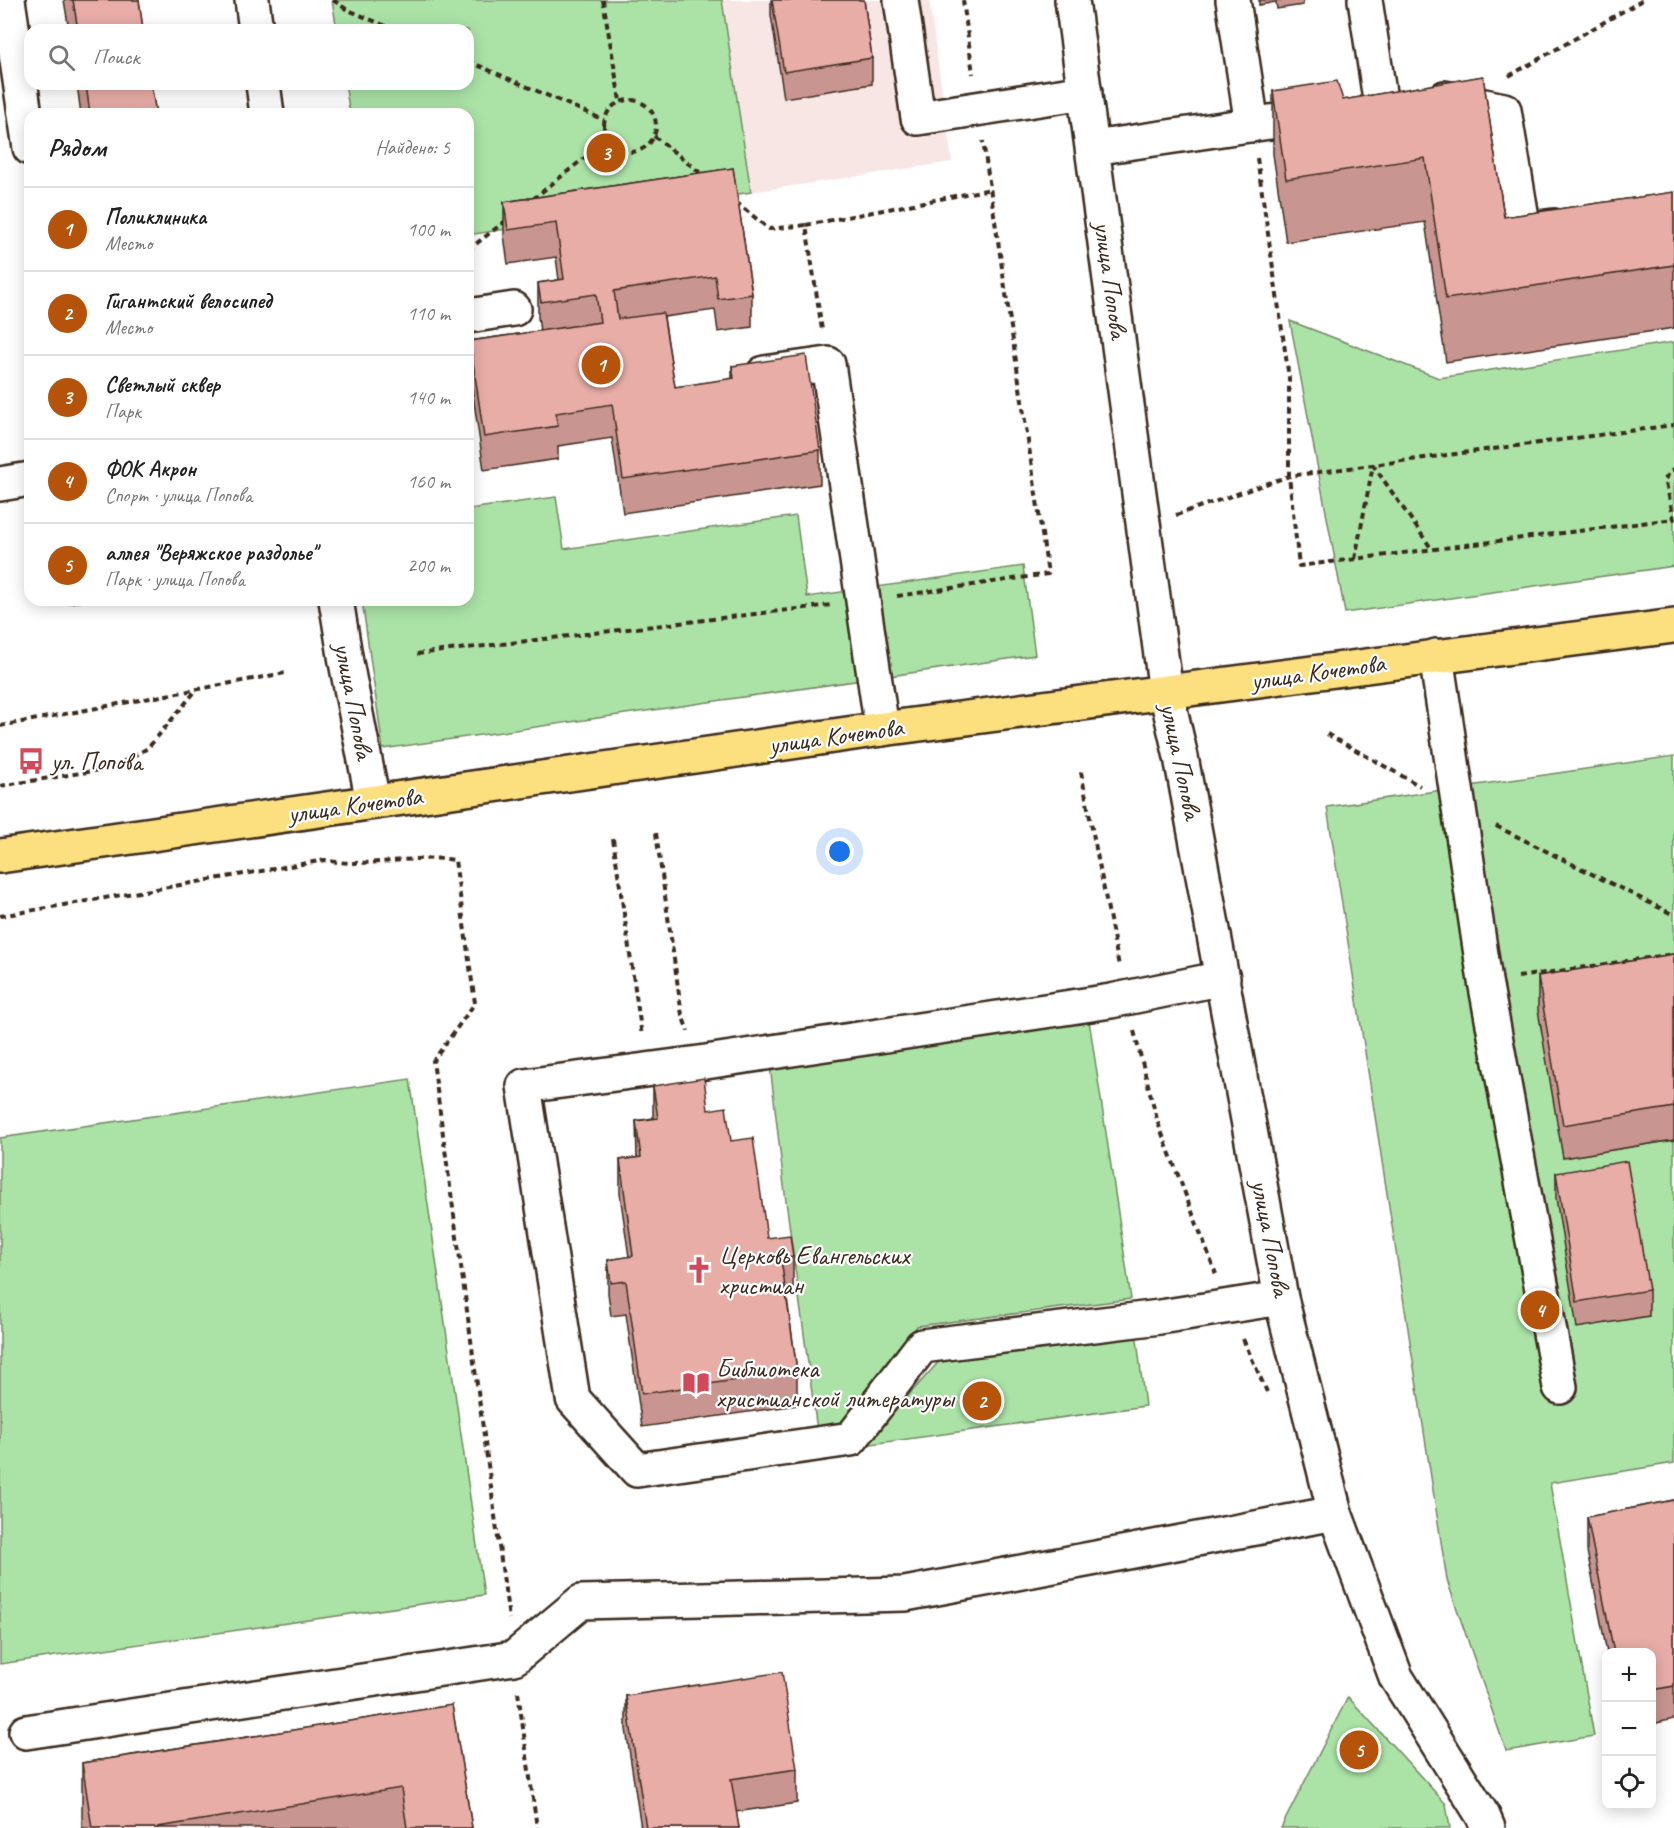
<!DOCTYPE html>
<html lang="ru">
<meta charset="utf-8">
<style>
:root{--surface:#fff;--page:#f2f2f2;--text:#222;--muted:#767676;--line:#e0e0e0;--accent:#b45309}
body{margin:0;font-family:Caveat,sans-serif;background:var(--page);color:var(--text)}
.controls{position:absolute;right:18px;bottom:18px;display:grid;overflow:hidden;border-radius:12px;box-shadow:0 3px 15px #0003}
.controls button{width:54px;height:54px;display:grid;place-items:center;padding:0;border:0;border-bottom:2px solid var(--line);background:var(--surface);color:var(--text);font:30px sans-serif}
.you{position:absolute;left:840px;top:852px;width:21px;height:21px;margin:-15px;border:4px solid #fff;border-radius:50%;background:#1a73e8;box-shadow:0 0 0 9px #1a73e833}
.badge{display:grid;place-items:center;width:39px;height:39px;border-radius:50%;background:var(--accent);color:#fff;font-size:20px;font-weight:700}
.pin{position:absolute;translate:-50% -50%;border:3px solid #fff;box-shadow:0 2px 6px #0006}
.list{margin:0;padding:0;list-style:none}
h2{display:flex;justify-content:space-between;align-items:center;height:78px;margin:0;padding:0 24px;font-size:26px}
h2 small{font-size:20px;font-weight:400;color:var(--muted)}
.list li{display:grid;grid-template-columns:39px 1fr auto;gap:18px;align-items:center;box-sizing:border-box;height:84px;padding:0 24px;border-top:2px solid var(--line)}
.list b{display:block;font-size:22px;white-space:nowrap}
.list p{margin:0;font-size:20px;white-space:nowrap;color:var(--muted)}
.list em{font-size:20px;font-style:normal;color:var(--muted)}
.icon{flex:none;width:33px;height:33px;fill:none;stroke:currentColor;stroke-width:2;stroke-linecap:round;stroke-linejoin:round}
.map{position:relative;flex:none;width:1674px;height:1828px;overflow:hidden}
.search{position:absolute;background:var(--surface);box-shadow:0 3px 15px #0003;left:24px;top:24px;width:450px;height:66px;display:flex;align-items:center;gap:15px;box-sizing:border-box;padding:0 21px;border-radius:18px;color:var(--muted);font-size:22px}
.panel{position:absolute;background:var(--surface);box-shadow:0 3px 15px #0003;left:24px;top:108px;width:450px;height:498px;border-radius:18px}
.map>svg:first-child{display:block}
.built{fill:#f8e6e5}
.green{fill:#abe3a7;stroke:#738662;stroke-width:1.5}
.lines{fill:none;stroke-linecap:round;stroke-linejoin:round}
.minor-casing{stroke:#3b2a1e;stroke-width:38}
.major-casing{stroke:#3b2a1e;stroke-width:38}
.path{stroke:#3b2a1e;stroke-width:4;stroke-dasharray:6 4.5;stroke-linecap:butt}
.minor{stroke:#fff;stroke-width:33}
.major{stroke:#fce080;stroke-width:33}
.wall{fill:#c89590;stroke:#3b2a1e;stroke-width:1.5}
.building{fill:#e8ada7;stroke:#3b2a1e;stroke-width:1.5}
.labels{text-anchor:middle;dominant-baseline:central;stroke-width:4.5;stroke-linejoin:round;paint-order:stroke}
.street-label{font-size:26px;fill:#3b2a1e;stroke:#fff}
.poi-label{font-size:26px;fill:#3b2a1e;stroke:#fff;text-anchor:start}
</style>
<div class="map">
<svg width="1674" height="1828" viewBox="0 0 1674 1828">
<rect width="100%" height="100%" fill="#fff"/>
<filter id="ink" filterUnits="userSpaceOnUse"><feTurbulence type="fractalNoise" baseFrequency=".0167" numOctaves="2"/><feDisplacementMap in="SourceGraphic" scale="12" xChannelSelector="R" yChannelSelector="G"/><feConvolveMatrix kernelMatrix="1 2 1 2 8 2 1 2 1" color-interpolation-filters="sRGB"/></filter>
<g filter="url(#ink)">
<path class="built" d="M722,0H929L952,162L751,192Z"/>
<path class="green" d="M332,0H722L751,192L468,235V114H350L345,84H468V30H337Z
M1290,321L1439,378L1674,342V566L1345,613Z
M556,497L564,549L796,516L807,597L1023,566L1035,655L383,749L362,600H468V505L469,509Z
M1674,756V988L1563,1158L1674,1140V1463L1550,1483L1594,1736L1506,1751L1447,1580L1327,807Z
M1089,1020L1131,1299L917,1326L850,1424L817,1430L784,1186L770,1065Z
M410,1079L484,1595L0,1664V1138Z
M1136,1331L1145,1406L864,1445L943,1357Z
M1348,1697L1446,1804L1450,1828H1281Z"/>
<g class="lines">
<defs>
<path id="minor" d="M8,0L30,148
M252,0L256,30
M901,0L918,118L1085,92
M1072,0L1166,692L1181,757L1281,1298L1335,1513L1396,1677L1483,1816L1488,1828
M1233,0L1252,125
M1365,0L1381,106
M263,84L267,114
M1445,98L1504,110L1524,230L1554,226
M1093,148L1317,115
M468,316L514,309
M764,373L828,364L882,729
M0,484L30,479
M336,600L346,662L373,802
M1436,656L1485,981L1560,1387
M1223,978L1111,1001L699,1063L524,1086L573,1399L637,1470L851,1439L922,1346L1160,1317L1281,1298
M26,1732L514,1658L581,1602L905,1594L1335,1513"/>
<path id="major" d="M0,856L882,729L1674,626"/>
</defs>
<use href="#minor" class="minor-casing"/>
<use href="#major" class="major-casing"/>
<path class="path" d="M333,0L346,9L395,30
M603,0L620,101
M963,0L973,74
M468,61L604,120
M1509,76L1643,0
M604 126a26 26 0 1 1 52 0a26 26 0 1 1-52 0Z
M654,136L703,175
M1257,158L1289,378V476L1299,566L1674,519L1665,479L1674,468
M533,199L607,140
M736,202L769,229L806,225L822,330
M806,225L991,189
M468,250L508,219
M1176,515L1289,476L1674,425
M1355,559L1373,465L1431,548
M897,596L1048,574L983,141
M417,654L831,605
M0,726L285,673
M1327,734L1420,786
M1081,772L1119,966
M0,786L112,768L148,748L198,688
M1496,826L1674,915
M656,833L682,1015L688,1031
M613,839L642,1036
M0,916L325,860C368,869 411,854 455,860L475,1003L433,1061L509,1619
M1518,977L1674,954
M1134,1031L1158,1123L1216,1274
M1243,1339L1267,1392
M518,1692L537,1828"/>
<use href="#minor" class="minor"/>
<use href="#major" class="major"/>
</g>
<path class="wall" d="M64,0H139L143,30H69Z
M771,0H864L872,58V84L784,98L771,15Z
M1259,0H1303V5L1277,9L1276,2L1259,5Z
M1483,76L1504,217L1674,192V328L1446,362L1425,222L1286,242L1273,154V91L1343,100Z
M77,84H151L156,114H81Z
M733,168L752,294V327L718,332L715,310L664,317L675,387L732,379V366L820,450V484L623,513L612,438L558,446V459L484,470L470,375V341L540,331L538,317V283L559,280L556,257L508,264L504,235V202Z
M68,600H92L69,603Z
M1674,954V1140L1563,1158L1538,1010V976Z
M653,1086L708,1110L731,1141L767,1238L793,1257V1290L786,1291L797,1371V1405L642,1427L626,1314L611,1316L608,1293V1260L629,1257L620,1194V1160L637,1158L636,1121L653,1118Z
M1556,1173L1649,1290V1316L1577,1328L1556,1198Z
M1674,1500V1719L1652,1724V1653H1607L1587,1551V1517Z
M626,1696L797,1769V1803L736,1812L739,1828H641L626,1729Z
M452,1705L472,1828H82V1763Z"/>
<path class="building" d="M73,0H139L143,30H78Z
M772,0H864L872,58L784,72Z
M1483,76L1504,217L1674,192V265L1446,299L1425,158L1286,179L1273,91L1337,81L1343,100Z
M86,84H151L156,114H90Z
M733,168L752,294L718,299L715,276L614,291L618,319L663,313L675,387L734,378L732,366L806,355L820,450L623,479L612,404L556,413L558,426L484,437L470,341L600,322L596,294L541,302L538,283L564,279L556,223L508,230L504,202Z
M1674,954V1107L1563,1125L1538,976Z
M704,1078L708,1110L726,1107L731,1141L753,1138L767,1238L790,1235L793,1257L781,1259L797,1371L642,1394L626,1281L611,1283L608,1260L633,1256L620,1160L641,1157L636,1121L658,1118L653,1086Z
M1627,1161L1649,1290L1577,1302L1556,1173Z
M1674,1500V1686L1652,1690V1653H1614L1587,1517Z
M782,1672L797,1769L731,1779L739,1828H646L626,1696Z
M452,1705L472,1828H407L401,1788L158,1827V1828H92L82,1763Z"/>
</g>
<defs>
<symbol id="bus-bare" viewBox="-9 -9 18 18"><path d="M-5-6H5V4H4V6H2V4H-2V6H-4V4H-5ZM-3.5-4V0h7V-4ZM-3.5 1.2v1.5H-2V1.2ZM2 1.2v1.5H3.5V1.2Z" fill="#d1495b" stroke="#fff" stroke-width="2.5" paint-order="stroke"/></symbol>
<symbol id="church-bare" viewBox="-9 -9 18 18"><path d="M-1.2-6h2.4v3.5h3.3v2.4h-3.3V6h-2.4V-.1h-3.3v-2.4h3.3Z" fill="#d1495b" stroke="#fff" stroke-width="2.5" paint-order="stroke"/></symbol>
<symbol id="library-bare" viewBox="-9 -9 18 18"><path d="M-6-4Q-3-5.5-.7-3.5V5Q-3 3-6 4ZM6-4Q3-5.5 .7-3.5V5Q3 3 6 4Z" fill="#d1495b" stroke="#fff" stroke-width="2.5" paint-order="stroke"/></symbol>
</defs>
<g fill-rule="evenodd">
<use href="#bus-bare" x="12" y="742" width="38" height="38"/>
<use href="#church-bare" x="680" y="1251" width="38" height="38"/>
<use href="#library-bare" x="677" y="1364" width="38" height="38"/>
</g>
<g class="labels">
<g class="street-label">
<text transform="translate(1111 280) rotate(82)">улица Попова</text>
<text transform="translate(1318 672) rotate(-8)">улица Кочетова</text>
<text transform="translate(354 701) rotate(79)">улица Попова</text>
<text transform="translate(836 736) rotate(-8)">улица Кочетова</text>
<text transform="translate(1181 761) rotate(78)">улица Попова</text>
<text transform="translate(355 805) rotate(-8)">улица Кочетова</text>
<text transform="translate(1271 1238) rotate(79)">улица Попова</text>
</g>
<g class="poi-label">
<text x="51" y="761">ул. Попова</text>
<text x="719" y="1255">Церковь Евангельских<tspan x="719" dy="30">христиан</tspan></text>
<text x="716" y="1368">Библиотека<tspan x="716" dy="30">христианской литературы</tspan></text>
</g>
</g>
</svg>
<div class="controls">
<button>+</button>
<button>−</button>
<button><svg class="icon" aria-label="locate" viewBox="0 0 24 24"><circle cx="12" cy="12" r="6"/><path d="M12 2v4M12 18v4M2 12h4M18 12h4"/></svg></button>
</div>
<div class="you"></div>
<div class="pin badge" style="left:601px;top:365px">1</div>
<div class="pin badge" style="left:982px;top:1401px">2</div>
<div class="pin badge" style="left:606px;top:153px">3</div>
<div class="pin badge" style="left:1540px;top:1310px">4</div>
<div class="pin badge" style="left:1359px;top:1750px">5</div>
<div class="search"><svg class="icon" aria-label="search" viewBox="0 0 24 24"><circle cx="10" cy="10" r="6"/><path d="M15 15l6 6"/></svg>Поиск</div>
<section class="panel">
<h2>Рядом<small>Найдено: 5</small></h2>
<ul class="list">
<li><span class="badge">1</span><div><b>Поликлиника</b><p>Место</p></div><em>100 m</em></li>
<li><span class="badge">2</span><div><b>Гигантский велосипед</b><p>Место</p></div><em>110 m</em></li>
<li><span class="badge">3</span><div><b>Светлый сквер</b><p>Парк</p></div><em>140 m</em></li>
<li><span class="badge">4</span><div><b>ФОК Акрон</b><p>Спорт · улица Попова</p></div><em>160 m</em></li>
<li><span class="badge">5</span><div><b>аллея &quot;Веряжское раздолье&quot;</b><p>Парк · улица Попова</p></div><em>200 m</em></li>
</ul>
</section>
</div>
